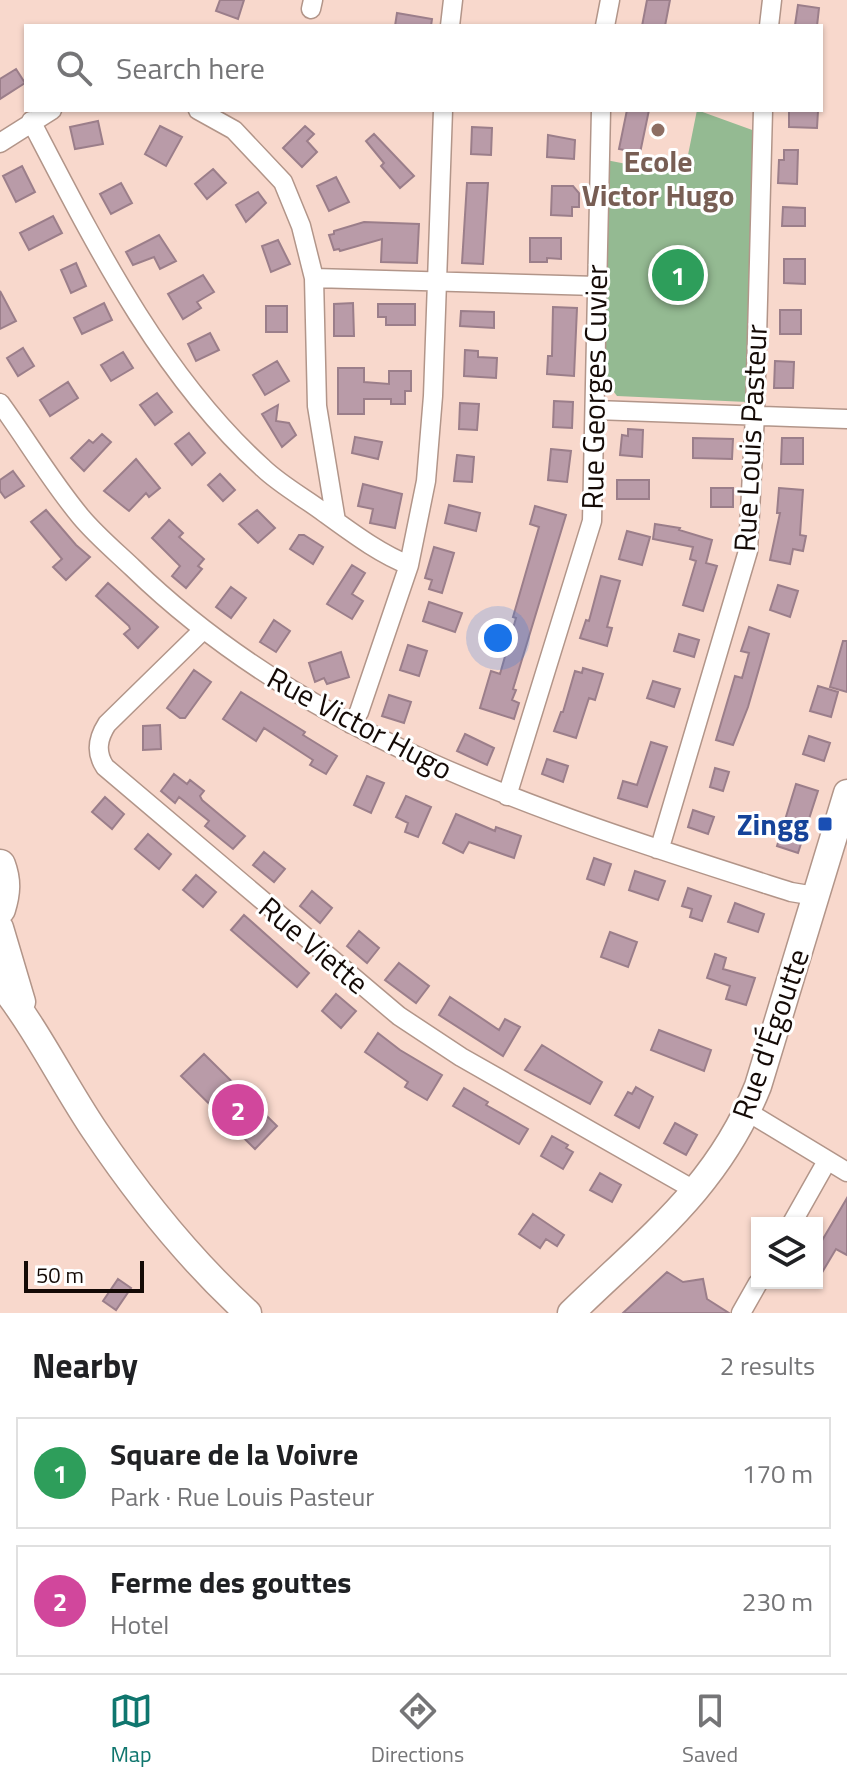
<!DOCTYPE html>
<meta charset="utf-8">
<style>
:root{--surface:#fff;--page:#f6f6f6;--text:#202124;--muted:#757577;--line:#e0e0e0;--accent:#0f766e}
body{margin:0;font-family:"Titillium Web",sans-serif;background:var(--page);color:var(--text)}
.controls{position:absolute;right:24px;bottom:24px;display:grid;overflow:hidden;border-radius:0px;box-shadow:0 2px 6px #0004}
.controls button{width:72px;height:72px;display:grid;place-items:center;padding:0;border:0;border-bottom:2px solid var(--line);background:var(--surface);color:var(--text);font:40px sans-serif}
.scale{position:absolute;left:24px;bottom:20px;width:120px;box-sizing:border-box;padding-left:8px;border:4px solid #140a06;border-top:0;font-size:22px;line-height:28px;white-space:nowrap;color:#140a06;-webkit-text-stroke:6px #fff;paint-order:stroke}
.you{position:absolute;left:498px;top:638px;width:28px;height:28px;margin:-20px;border:6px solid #fff;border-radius:50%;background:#1a73e8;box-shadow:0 0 0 12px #1a73e833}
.badge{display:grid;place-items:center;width:52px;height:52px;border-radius:50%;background:var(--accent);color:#fff;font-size:26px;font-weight:700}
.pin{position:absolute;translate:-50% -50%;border:4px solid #fff;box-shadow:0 2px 8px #0006}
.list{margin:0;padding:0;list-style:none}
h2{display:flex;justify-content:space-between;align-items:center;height:104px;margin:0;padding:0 32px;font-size:34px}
h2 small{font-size:26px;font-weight:400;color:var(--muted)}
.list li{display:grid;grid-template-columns:52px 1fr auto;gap:24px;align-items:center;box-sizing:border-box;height:112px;margin:0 16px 16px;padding:0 16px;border:2px solid var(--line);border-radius:0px}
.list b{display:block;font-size:30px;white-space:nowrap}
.list p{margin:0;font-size:26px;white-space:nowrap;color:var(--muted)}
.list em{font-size:26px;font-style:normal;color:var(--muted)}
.icon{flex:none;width:44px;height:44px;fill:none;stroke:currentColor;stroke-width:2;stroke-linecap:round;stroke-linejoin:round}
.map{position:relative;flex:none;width:847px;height:1313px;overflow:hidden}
.search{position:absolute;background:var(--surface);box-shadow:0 2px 6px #0004;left:24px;right:24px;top:24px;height:88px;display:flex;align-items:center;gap:20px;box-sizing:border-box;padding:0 28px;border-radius:0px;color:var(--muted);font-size:30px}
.sheet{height:360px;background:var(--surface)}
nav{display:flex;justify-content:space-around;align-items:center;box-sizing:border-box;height:112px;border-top:2px solid var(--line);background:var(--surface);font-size:22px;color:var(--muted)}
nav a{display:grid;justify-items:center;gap:4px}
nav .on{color:var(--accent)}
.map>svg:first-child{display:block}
.green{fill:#94ba92}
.building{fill:#b99ba8;stroke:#9b7e8a;stroke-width:2}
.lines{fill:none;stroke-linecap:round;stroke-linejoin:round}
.minor-casing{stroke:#b29589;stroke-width:21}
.secondary-casing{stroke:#b29589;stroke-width:29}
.primary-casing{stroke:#b29589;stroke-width:33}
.minor{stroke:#fff;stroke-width:18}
.secondary{stroke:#fff;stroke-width:26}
.primary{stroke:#fff;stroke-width:30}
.education-dot{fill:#8d6e63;stroke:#fff;stroke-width:3}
.transit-dot{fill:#1a4fb4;stroke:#fff;stroke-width:3}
.labels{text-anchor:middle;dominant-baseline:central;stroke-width:6;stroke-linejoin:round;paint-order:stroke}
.education-label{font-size:30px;font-weight:bold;fill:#785e54;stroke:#fff}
.street-label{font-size:30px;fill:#140a06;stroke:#fff}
.transit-label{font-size:30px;font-weight:bold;fill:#164399;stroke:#fff;text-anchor:end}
</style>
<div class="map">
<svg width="847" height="1313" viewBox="0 0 847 1313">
<rect width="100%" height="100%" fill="#f8d8cc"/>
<path class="green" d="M697,110L755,131L747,402L617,396L605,380L606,160L642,167L643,163L685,170Z"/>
<path class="building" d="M220,0H244L238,19L216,11Z
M647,0H670L665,26H642Z
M798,5L819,8L817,26L795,25Z
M397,13L432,19L431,26H395Z
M16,69L25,83L0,99V79Z
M627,110H649L640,153L619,149Z
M789,110L818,111L817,128L789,127Z
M98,121L103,144L75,149L70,127Z
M160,126L182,137L166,166L145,154Z
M305,126L314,134L307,141L317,152L302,167L283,148Z
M472,127L492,128L491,155L471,154Z
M374,134L414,176L400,188L381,166L384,163L366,141Z
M548,135L575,140L574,159L547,157Z
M784,150H798L797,184L778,183L779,160H784Z
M22,166L35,192L16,202L3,176Z
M213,169L226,183L207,199L195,184Z
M336,177L349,202L329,211L317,186Z
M121,183L132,203L111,214L100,194Z
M467,183H488L483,264L462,263Z
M552,186H573L579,193V207H572V216L551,215Z
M258,192L266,203L246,222L236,205Z
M783,207L805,208V226H782Z
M53,216L62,233L29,250L20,233Z
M364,222L419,224L417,263L381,262L382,239L340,251L339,249L334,250L329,235L334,234V231Z
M159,235L176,261L160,269L154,257L133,265L126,252Z
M530,238H561V259L547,258V262H530Z
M278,240L290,264L271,272L262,246Z
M784,259H805V284L784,283Z
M76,263L86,286L71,293L61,270Z
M203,275L214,292L197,302L201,308L183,319L168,294Z
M0,291L16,321L0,329Z
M104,303L112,320L82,334L74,318Z
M353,303L354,336H334V304Z
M378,304H415V325H386V317H378Z
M266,306H287V332H266Z
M553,307L577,308L574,376L547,374L548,356H552Z
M780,310H801V334H780Z
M461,311L494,312V328L460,326Z
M210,333L219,350L196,361L188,344Z
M23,348L34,366L18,376L7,358Z
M465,350L478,351V357L497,358L496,378L464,376Z
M123,352L133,368L111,381L101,365Z
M277,361L289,381L265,395L253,375Z
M775,361L794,362L793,388H774Z
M338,368H364V382L389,384V371H411V391H405V404H391V399H364V414H338Z
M68,382L78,398L50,416L40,400Z
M157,393L172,412L155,425L140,405Z
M554,401L573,402L572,428L553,427Z
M460,403L479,404L477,430L459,429Z
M278,405L276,421L289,423L296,435L282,447L262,414Z
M628,429L643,430L642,457L620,455L622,435L628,436Z
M189,433L205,453L192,465L175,444Z
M102,434L111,442L84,471L71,458L89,440L93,443Z
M355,437L382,442L378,459L352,453Z
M693,438L733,439L732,459L693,458Z
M782,438H803V464H781Z
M551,449L571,451L567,482L548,480Z
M457,455L474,457L472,482L454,481Z
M136,459L160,488L149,497L146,493L129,511L104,491Z
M13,471L24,486L5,498L0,491V480Z
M220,474L235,490L223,501L208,485Z
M617,480H649V499H617Z
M363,484L402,494L395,528L370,523L373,509L358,506Z
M711,488H733V507H711Z
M779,488L803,490L800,535L806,536L803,551L793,549L790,564L770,560L780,513H777Z
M449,505L480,513L476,531L445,523Z
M535,506L566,515L513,689L516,690L512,700L519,703L514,719L480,708L491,671L500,674L516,618L513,617L539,527L530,524Z
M46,510L76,545L90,557L66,580L53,567L62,559L31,522Z
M257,510L275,528L258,543L239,524Z
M169,520L183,533L179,537L204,559L198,566L202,569L186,588L172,576L180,566L152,538Z
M655,524L680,528L679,530L712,540L706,563L717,566L703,611L683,605L696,561L690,559L693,547L653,539Z
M627,531L650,537L642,565L619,559Z
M299,535H304L323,547L313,564L290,549Z
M434,547L454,553L442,593L429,589L432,580L425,578Z
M352,565L365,573L352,594L363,601L352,619L327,604Z
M601,576L620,581L607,627L612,628L607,646L580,638L586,620L589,621Z
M108,583L158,627L138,648L124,634L130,629L129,626L96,596Z
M778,585L798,591L790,617L770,610Z
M231,587L246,598L231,618L216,607Z
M429,602L462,613L455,632L423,621Z
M274,620L290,631L276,652L260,642Z
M749,627L769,634L748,707L733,745L716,740L735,676L742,678L749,653L741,651Z
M679,634L699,640L694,657L674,651Z
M843,641H847V692L830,687Z
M408,645L427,651L419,676L400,670Z
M341,652L349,677L327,684L324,678L315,682L309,663Z
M583,668L603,674L595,700L589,698L576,738L554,731L561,712H563L575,671L582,673Z
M194,670L211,682L185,718H180L167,708Z
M653,681L680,689L674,707L647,698Z
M818,686L838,692L831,717L810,711Z
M241,692L305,732L303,735L337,756L326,774L310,765L313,760L264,728L256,741L223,719Z
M389,695L411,702L404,723L382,716Z
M160,725L161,749L143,750V726Z
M465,734L494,748L487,765L457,751Z
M809,736L830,743L824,761L803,754Z
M651,742L667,747L647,807L618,798L623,781L637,785Z
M547,759L568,766L563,782L542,774Z
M715,768L729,772L723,791L710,787Z
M174,774L187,784L190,780L204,791L200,796L202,800L245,836L233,849L205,826L209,821L179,797L175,803L161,791Z
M367,776L384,783L371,813L354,805Z
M796,784L818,791L798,853L777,846Z
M406,796L431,807L418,837L405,832L408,823L396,817Z
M105,797L124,814L112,829L92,812Z
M693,810L714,817L708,834L688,827Z
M456,814L495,831L496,827L521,836L514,858L469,842L463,853L443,843Z
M148,834L171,854L159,869L135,849Z
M264,852L285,869L274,882L253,865Z
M594,858L611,864L604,885L587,879Z
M635,871L665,881L658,900L629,890Z
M196,875L216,892L203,907L183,890Z
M688,888L711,896L702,921L690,917L692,909L682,906Z
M312,891L332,908L320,923L300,906Z
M735,903L764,914L758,932L728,922Z
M244,915L309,973L297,987L231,930Z
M359,931L379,948L367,963L347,946Z
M610,932L637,942L628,967L601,957Z
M715,954L726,958L723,969L755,978L746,1005L726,999L730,986L707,978Z
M399,963L429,986L416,1003L385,980Z
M336,994L356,1011L341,1028L322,1011Z
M450,997L499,1030L505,1019L520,1027L503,1056L439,1015Z
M659,1030L711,1050L704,1071L651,1050Z
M378,1033L400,1050L442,1075L427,1100L405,1087L408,1082L365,1052Z
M542,1045L602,1082L590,1104L525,1070Z
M204,1054L277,1126L255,1149L181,1076Z
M636,1087L653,1097L639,1128L615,1115L628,1092L632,1094Z
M464,1088L488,1102L486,1105L528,1129L519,1144L453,1106Z
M675,1123L697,1135L686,1155L664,1143Z
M552,1136L568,1145L566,1148L573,1152L563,1169L541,1156Z
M600,1173L621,1185L612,1202L590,1190Z
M847,1198V1255L836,1249L817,1281V1249Z
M533,1214L564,1235L557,1246L546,1239L540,1248L519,1234Z
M667,1272L683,1282L703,1279L707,1299L729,1313H623Z
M118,1279L131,1288L116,1310L103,1301Z"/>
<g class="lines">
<defs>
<path id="minor" d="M311,9L313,0
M450,26L453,0
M605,26L610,0
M769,26L772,0
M198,110L234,130L283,182L301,226L314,278L317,406L336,521
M31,121C94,242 160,375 263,468C282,486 305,498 326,514C351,532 380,554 409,565
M0,143L52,110
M314,278L597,286
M0,403C27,440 51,481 81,517C96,535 115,551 133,568C313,743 557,817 791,892L815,896
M595,410L847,419
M203,630L107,724C98,738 95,752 105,767L399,1016L461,1057L696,1191
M351,724L359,712L409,565L426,481L433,396L443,110
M507,796L592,521L601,110
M657,849L661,844L748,551L755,414L763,110
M748,1112L847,1172
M792,1223L827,1161
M741,1313L758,1283"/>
<path id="secondary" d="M0,928L22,1002
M0,983C37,1029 62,1082 95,1131C140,1198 189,1259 248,1313
M571,1313C647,1239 717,1188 758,1086L847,793"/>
<path id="primary" d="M0,865C6,881 5,893 0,909"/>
</defs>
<use href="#minor" class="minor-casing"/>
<use href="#secondary" class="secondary-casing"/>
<use href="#primary" class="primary-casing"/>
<use href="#minor" class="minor"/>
<use href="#secondary" class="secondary"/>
<use href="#primary" class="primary"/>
</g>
<circle class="education-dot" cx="658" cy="130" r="8"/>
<rect class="transit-dot" x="817" y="816" width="16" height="16" rx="4"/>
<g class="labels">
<g class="education-label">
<text x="658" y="161">Ecole<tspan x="658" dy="34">Victor Hugo</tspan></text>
</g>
<g class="street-label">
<text transform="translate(594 387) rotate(-89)">Rue Georges Cuvier</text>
<text transform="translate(750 438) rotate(-87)">Rue Louis Pasteur</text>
<text transform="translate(360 723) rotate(28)">Rue Victor Hugo</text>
<text transform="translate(314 945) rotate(40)">Rue Viette</text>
<text transform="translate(770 1034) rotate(-71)">Rue d'Égoutte</text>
</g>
<g class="transit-label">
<text x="809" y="824">Zingg</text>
</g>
</g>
</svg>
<div class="controls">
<button><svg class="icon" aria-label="layers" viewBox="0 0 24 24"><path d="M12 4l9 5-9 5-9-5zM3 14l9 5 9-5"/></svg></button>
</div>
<div class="scale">50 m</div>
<div class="you"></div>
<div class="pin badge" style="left:678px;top:275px;background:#2e9e5b">1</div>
<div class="pin badge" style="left:238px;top:1110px;background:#d1479c">2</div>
<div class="search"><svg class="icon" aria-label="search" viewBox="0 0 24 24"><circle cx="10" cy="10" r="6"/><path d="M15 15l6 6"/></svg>Search here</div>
</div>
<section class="sheet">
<h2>Nearby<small>2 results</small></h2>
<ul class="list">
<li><span class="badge" style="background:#2e9e5b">1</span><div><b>Square de la Voivre</b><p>Park · Rue Louis Pasteur</p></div><em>170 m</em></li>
<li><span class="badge" style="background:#d1479c">2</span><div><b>Ferme des gouttes</b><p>Hotel</p></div><em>230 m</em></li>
</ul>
</section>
<nav>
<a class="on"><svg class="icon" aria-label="map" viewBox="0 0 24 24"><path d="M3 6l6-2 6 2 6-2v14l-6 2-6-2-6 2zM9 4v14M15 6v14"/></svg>Map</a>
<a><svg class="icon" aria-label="directions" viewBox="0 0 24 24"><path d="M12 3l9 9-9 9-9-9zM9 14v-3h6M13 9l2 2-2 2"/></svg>Directions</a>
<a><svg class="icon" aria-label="saved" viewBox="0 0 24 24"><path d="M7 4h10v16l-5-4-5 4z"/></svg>Saved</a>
</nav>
